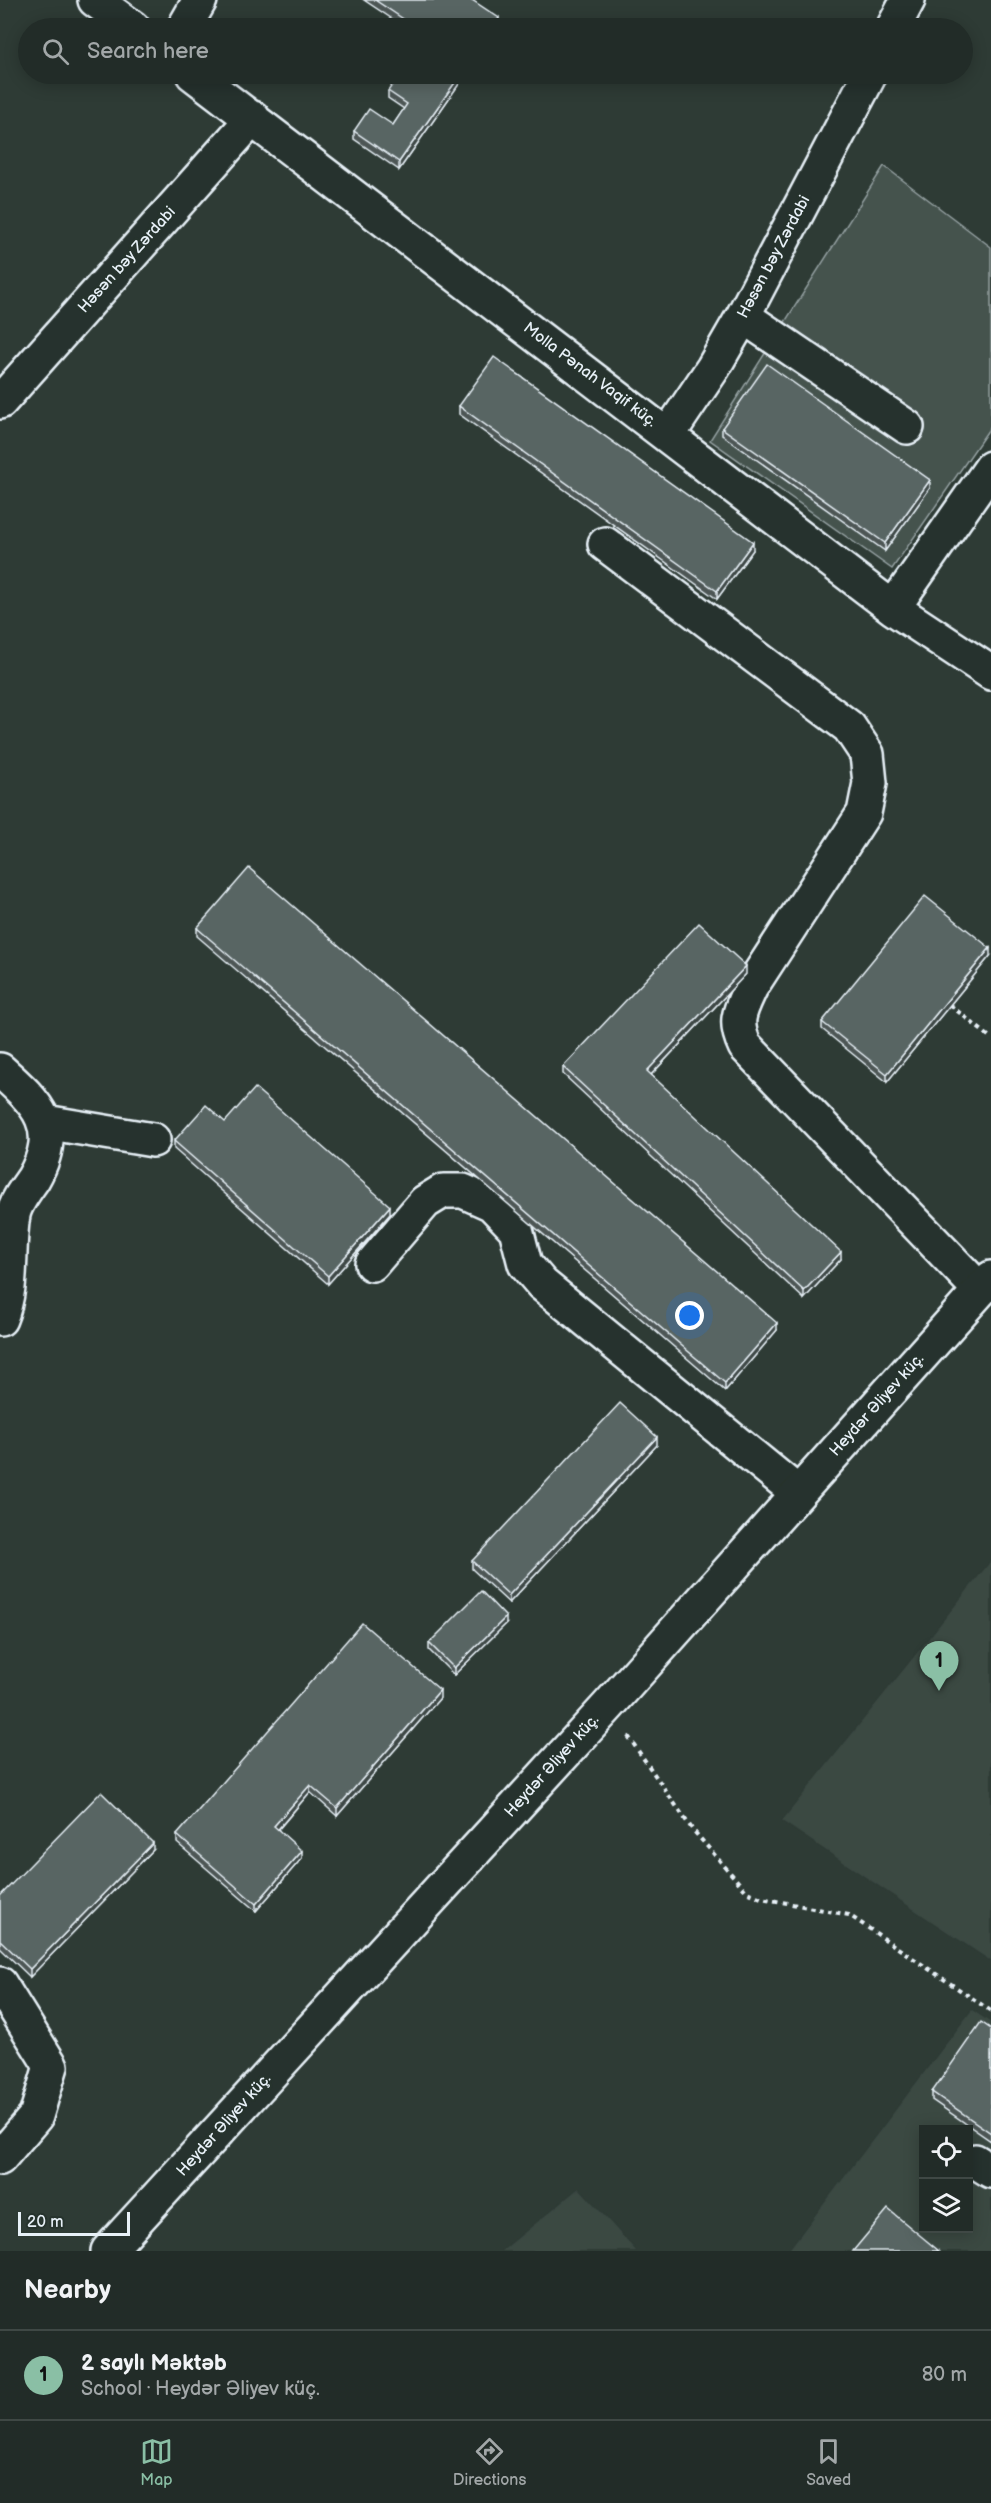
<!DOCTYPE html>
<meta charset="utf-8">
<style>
:root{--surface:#222c28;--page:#2a3430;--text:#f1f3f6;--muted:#a2a7a8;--line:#3f4845;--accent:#8abfa5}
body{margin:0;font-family:"Balsamiq Sans",sans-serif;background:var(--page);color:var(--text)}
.controls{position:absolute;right:18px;bottom:18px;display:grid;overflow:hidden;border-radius:0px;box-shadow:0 3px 15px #0003}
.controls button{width:54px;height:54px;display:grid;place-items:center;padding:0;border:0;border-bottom:2px solid var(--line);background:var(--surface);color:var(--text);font:30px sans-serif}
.scale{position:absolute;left:18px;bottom:15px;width:112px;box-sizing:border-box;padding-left:6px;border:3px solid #e8f1f8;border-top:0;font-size:16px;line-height:21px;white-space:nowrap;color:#e8f1f8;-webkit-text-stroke:4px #26332d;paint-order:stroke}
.you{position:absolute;left:690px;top:1316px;width:21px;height:21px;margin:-15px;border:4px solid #fff;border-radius:50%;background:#1a73e8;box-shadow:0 0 0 9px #1a73e833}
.badge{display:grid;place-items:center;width:39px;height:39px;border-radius:50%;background:var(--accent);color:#111;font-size:20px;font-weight:700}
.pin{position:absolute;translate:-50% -50px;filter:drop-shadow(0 2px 3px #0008)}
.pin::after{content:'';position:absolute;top:32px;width:21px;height:18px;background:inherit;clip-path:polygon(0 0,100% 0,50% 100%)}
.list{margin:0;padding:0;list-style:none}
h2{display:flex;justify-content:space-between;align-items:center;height:78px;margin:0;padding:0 24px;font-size:26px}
h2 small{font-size:20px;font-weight:400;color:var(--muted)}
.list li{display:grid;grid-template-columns:39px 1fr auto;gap:18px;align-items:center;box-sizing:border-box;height:90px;padding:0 24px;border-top:2px solid var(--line)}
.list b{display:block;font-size:22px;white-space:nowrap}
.list p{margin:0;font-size:20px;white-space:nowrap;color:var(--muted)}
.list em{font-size:20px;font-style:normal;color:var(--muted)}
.icon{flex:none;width:33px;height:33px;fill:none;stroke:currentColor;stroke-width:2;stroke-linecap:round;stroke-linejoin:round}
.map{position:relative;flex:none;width:991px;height:2251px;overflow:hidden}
.search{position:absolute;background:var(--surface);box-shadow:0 3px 15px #0003;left:18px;right:18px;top:18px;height:66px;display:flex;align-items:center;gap:15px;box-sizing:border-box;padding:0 21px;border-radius:33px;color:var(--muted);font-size:22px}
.sheet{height:168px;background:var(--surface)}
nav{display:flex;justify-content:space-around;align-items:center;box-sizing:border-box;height:84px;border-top:2px solid var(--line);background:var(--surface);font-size:16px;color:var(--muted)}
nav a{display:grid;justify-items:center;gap:3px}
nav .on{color:var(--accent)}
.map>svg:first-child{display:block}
.built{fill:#3b4843;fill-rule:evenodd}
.green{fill:#45524e;stroke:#96a2a3;stroke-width:1.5}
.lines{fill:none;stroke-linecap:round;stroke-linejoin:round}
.minor-casing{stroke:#e8f1f8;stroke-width:38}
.major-casing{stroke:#e8f1f8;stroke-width:38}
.path{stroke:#e8f1f8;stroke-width:4;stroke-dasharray:4.5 4.5;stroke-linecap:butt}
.minor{stroke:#26332d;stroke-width:33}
.major{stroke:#26332d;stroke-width:33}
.wall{fill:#4d5755;stroke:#e8f1f8;stroke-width:1.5}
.shaded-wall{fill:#3e4745;stroke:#e8f1f8;stroke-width:1.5}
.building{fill:#596563;stroke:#e8f1f8;stroke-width:1.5}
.labels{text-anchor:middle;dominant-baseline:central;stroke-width:5;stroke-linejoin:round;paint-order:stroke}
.street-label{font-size:16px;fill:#e8f1f8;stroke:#26332d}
</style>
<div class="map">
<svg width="991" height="2251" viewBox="0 0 991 2251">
<rect width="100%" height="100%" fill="#2e3b35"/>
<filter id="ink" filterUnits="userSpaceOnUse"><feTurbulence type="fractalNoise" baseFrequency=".0167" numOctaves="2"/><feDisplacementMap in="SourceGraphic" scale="12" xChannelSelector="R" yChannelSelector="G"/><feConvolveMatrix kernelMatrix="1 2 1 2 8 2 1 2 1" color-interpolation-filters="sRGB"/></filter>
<g filter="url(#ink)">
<path class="built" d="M991,1561V1961L782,1821Z
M972,2010L991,2023V2251H788ZM924,2130H968V2228H924Z
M579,2188L636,2251H502Z"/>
<path class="green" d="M884,166L991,247V426L892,569L710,440Z"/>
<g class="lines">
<defs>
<path id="minor" d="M95,0L133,28
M184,28L200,0
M893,28L908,0
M193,74L893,608L991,673
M743,316L907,427
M0,402L253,118
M668,435L713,368L743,316L870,74
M605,544L849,727L867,754L870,783L864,813L751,987C740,1011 733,1021 745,1046L980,1290
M893,608L991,468
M0,1070C38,1104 63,1127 33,1179C26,1189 15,1203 13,1215C7,1250 14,1285 0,1319
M45,1122L153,1140
M372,1264L425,1202L443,1191H463L492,1204L516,1229L525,1264L542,1284L798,1493
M0,1984L51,2066L36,2116L0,2158
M975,2161L991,2171"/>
<path id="major" d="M108,2251L608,1706L991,1278"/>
</defs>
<use href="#minor" class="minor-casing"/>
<use href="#major" class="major-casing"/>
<path class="path" d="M950,1005L991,1038
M628,1736L692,1829L747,1892L761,1898L849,1915L991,2011"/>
<use href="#minor" class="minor"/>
<use href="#major" class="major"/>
</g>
<path class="wall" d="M364,0H472L499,26L497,28H406Z
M432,74H466L399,170L354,139V131L393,125L404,109L388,98V91L430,77Z
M459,406L753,550L717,599L459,414Z
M722,428L930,488L885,551L722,435Z
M197,928L777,1330L725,1391L197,936Z
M990,956L887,1082L822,1029V1022Z
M746,974L651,1075L841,1259L804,1299L563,1074V1067Z
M225,1122L390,1214L328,1284L174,1149V1141Z
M657,1445L509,1603L472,1569V1561Z
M506,1624L454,1675L429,1650V1643Z
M440,1698L337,1816L310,1792L278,1830L302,1858L256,1911L177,1843V1835Z
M153,1850L30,1977L0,1948V1896Z
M991,2029V2141L932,2100V2092Z"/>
<path class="shaded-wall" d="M499,18V26L497,28H492Z
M461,74H466L399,170V162Z
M930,480V488L885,551V543Z
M753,542V550L717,599V591Z
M990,948V956L887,1082V1074Z
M746,966V974L647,1079V1071Z
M390,1206V1214L328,1284V1276Z
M841,1252V1259L804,1299V1291Z
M777,1323V1330L725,1391V1383Z
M657,1437V1445L509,1603V1595Z
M506,1617V1624L454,1675V1668Z
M440,1690V1698L337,1816V1808Z
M310,1785V1792L274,1834V1826Z
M153,1843V1850L30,1977V1969Z
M302,1851V1858L256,1911V1904Z"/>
<path class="building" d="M375,0H472L499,18L492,28H417Z
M400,74H425L430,77L432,74H461L399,162L354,131L369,109L393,125L407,104L388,91Z
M494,357L753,542L717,591L459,406Z
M767,364L930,480L885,543L722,428Z
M249,868L777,1323L725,1383L197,928Z
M925,896L990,948L887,1074L822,1022Z
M699,923L746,966L647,1071L841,1252L804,1291L563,1067Z
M255,1088L390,1206L328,1276L174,1141L206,1105L225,1122Z
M620,1403L657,1437L509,1595L472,1561Z
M481,1591L506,1617L454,1668L429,1643Z
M362,1623L440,1690L337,1808L310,1785L274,1826L302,1851L256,1904L177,1835Z
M101,1792L153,1843L30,1969L0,1940V1896Z
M981,2022L991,2029V2133L932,2092Z
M888,2209L939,2251H853Z"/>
</g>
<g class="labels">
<g class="street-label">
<text transform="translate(774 257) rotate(-62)">Həsən bəy Zərdabi</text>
<text transform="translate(127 260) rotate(-48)">Həsən bəy Zərdabi</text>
<text transform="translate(590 375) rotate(37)">Molla Pənah Vaqif küç.</text>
<text transform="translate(877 1405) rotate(-48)">Heydər Əliyev küç.</text>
<text transform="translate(552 1766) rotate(-48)">Heydər Əliyev küç.</text>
<text transform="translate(224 2125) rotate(-48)">Heydər Əliyev küç.</text>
</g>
</g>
</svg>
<div class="controls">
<button><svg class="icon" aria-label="locate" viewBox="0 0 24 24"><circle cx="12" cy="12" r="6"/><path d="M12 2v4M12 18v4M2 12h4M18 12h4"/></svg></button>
<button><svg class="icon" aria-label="layers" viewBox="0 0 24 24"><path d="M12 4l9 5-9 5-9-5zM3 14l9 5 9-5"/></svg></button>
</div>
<div class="scale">20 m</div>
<div class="you"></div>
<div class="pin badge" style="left:939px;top:1691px">1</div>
<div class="search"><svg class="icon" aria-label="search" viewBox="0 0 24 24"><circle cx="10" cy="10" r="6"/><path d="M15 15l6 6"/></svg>Search here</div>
</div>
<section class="sheet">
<h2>Nearby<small></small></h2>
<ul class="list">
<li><span class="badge">1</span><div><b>2 saylı Məktəb</b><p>School · Heydər Əliyev küç.</p></div><em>80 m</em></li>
</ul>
</section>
<nav>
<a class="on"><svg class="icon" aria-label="map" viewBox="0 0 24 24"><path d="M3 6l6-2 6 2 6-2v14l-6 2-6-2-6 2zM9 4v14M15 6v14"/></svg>Map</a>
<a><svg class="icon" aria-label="directions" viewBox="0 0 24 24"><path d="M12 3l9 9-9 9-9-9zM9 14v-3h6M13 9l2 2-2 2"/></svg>Directions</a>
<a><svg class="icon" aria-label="saved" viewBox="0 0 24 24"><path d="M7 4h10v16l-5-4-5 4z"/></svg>Saved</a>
</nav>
